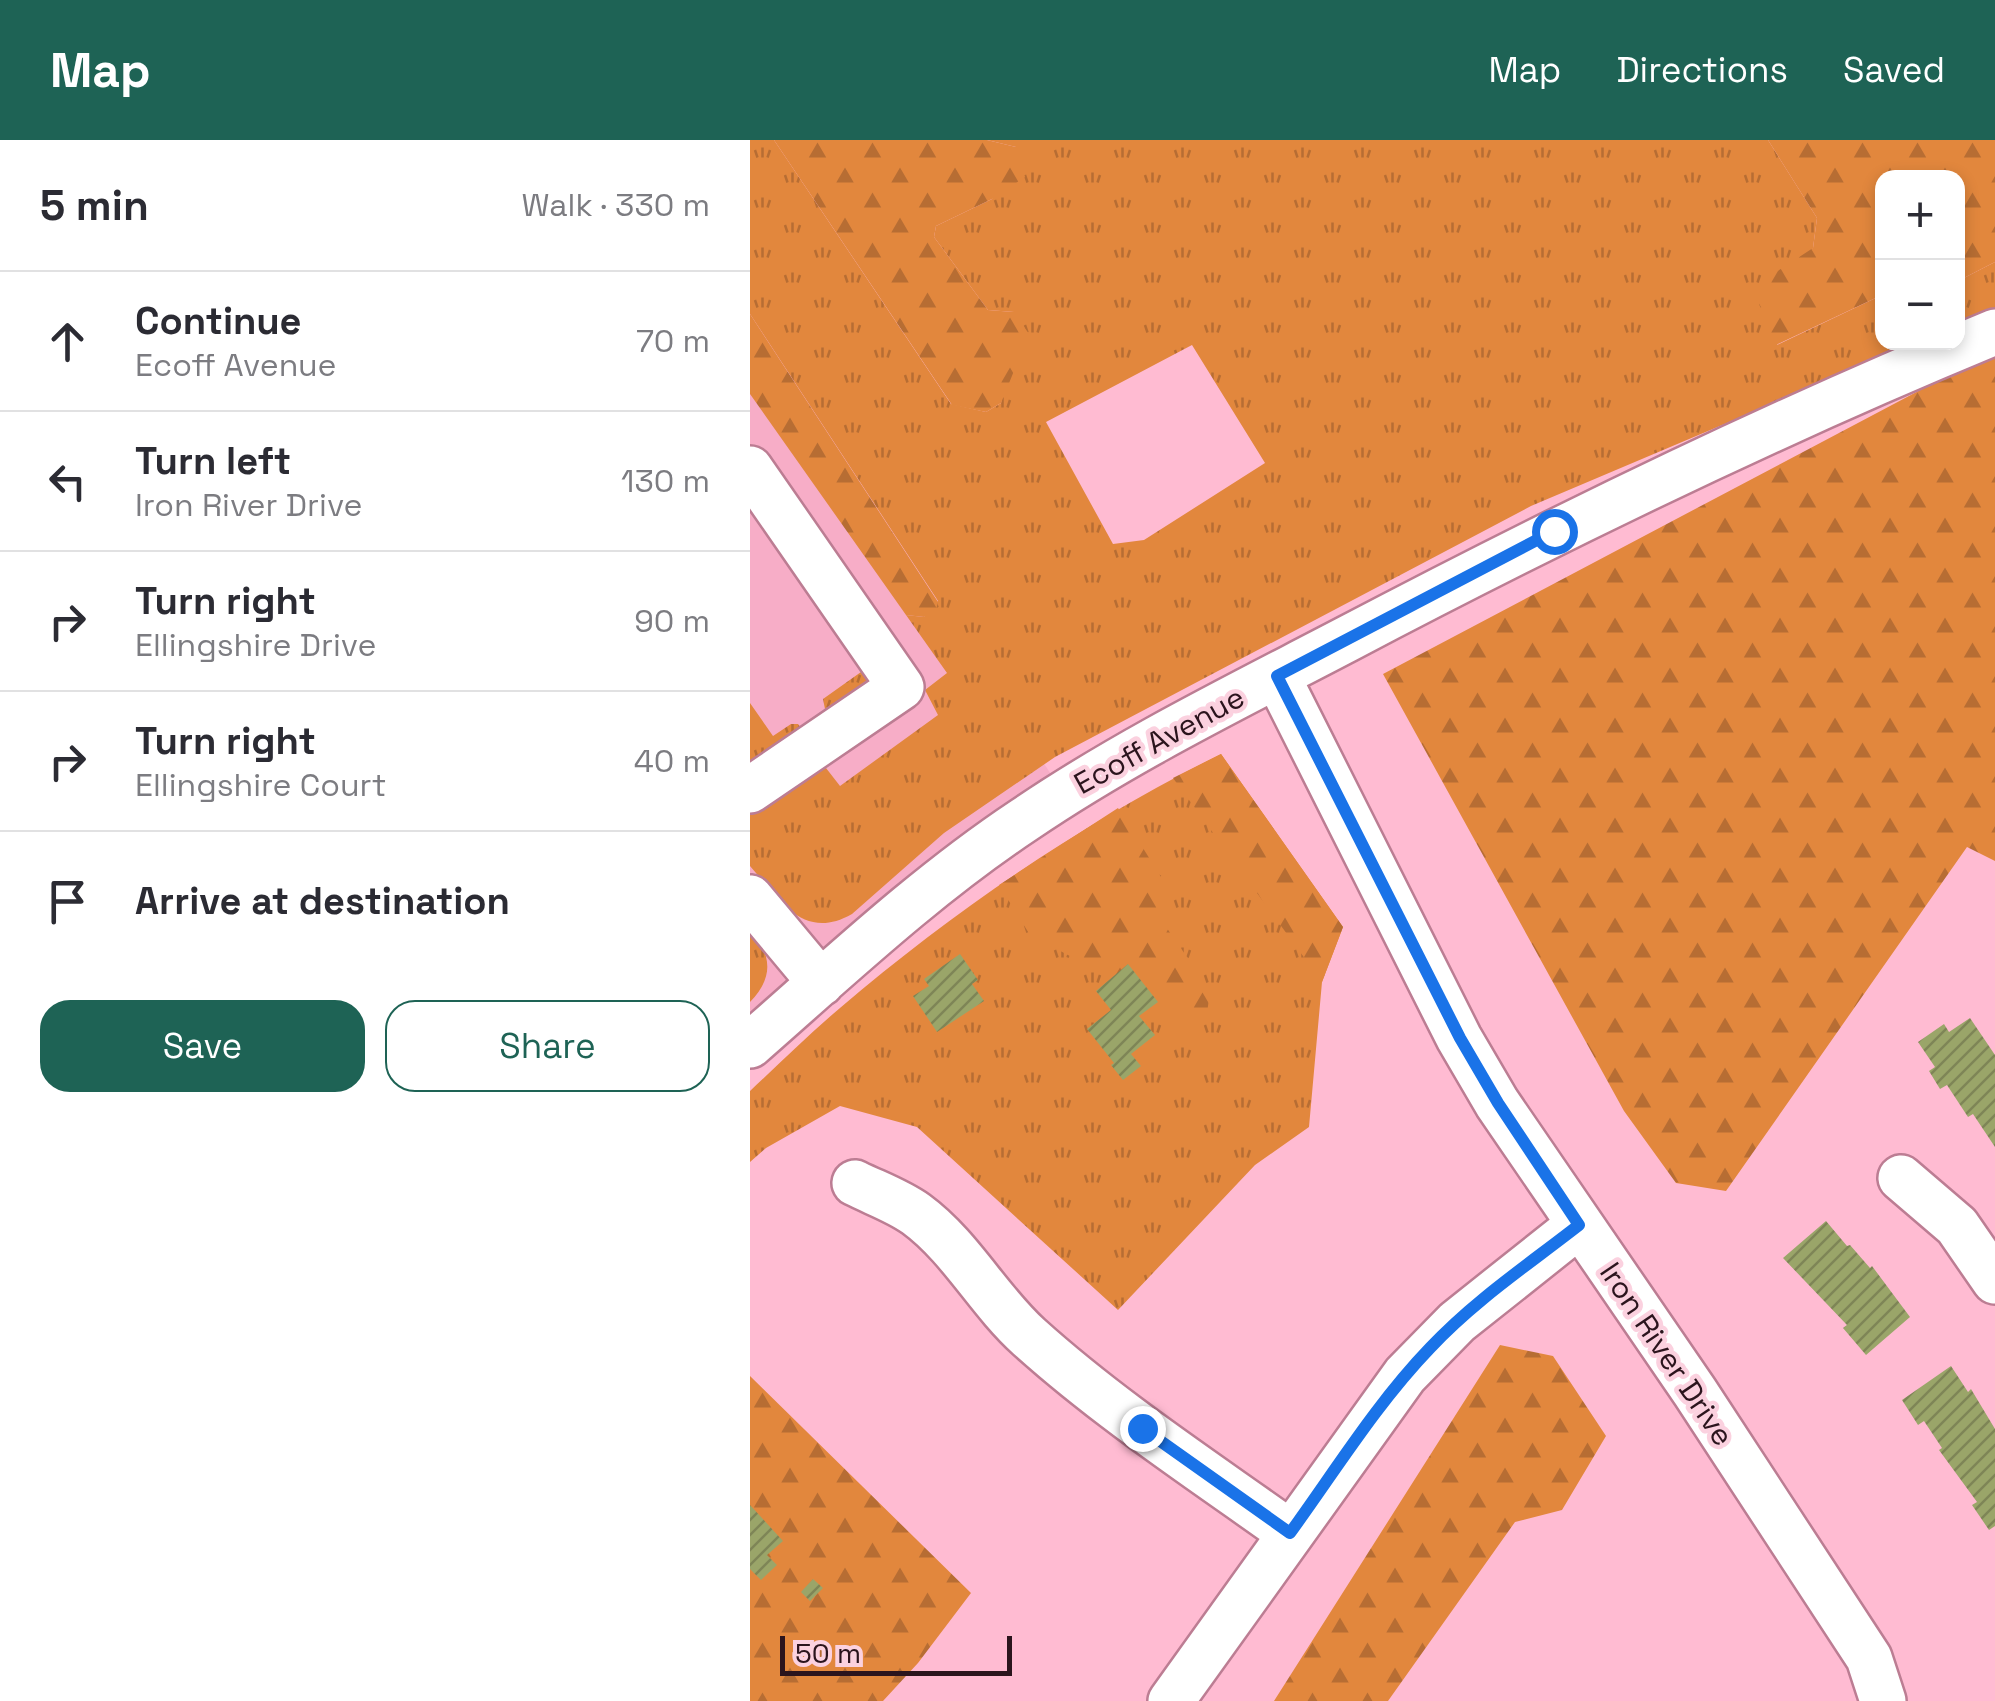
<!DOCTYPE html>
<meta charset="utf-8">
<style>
:root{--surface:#fff;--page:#f7f7f7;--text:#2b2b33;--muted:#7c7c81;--line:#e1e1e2;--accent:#1e6355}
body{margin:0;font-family:"Space Grotesk",sans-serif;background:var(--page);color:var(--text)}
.controls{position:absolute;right:30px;top:30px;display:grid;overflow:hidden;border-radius:20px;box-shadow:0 5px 15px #0003}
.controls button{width:90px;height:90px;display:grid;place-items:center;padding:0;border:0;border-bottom:2px solid var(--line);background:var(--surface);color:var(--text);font:50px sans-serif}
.scale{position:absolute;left:30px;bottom:25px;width:232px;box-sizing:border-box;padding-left:10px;border:5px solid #2b141d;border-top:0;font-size:28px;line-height:35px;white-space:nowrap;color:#2b141d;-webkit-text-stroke:8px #fbd1df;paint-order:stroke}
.stop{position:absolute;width:30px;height:30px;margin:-22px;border:8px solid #1a73e8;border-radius:50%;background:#fff}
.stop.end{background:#1a73e8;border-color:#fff;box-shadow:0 2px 10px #0008}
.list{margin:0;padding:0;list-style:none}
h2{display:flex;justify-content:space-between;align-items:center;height:130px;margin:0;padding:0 40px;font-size:42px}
h2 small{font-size:32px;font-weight:400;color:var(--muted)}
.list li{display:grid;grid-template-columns:65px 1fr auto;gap:30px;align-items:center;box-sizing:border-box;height:140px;padding:0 40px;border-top:2px solid var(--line)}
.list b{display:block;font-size:38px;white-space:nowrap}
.list p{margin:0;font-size:32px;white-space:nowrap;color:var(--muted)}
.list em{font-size:32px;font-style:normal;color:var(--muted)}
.actions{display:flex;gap:20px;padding:30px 40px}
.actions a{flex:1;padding:22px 0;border:2px solid var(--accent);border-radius:30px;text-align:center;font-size:35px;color:var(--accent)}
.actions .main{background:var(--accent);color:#fff}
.icon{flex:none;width:55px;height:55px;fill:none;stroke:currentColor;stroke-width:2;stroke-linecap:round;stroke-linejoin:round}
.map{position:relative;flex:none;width:1245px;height:1561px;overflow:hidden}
header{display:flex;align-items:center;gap:60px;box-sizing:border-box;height:140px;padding:0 50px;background:var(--accent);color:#fff}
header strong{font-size:48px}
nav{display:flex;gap:55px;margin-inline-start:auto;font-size:35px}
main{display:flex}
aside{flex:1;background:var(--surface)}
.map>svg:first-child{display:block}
.built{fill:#f7adc7}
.grass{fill:url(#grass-tufts);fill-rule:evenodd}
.forest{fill:url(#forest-firs)}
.building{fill:url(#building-hatch)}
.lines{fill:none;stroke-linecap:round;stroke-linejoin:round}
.minor-casing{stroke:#bc7d93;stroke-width:50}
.minor{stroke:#fff;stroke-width:45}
.route{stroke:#1a73e8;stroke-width:12}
.labels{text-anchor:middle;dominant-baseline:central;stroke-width:9;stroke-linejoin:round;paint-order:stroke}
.street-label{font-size:30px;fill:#2b141d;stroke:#fbd1df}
</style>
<header>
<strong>Map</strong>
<nav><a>Map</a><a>Directions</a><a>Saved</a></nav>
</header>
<main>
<aside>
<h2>5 min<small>Walk · 330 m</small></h2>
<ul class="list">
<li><svg class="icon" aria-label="ahead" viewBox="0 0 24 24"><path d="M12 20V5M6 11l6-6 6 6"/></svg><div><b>Continue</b><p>Ecoff Avenue</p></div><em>70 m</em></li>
<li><svg class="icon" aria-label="left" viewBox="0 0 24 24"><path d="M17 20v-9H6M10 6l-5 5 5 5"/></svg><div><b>Turn left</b><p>Iron River Drive</p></div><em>130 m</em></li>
<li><svg class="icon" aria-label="right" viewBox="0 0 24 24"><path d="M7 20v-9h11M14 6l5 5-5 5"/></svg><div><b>Turn right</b><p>Ellingshire Drive</p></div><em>90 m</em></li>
<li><svg class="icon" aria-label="right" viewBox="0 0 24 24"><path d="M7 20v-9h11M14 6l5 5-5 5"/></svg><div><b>Turn right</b><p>Ellingshire Court</p></div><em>40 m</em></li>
<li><svg class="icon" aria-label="arrive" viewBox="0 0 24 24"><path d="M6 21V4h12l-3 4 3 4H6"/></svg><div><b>Arrive at destination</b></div></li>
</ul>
<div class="actions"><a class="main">Save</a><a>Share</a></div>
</aside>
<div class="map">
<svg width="1245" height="1561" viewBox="0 0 1245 1561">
<defs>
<pattern id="grass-tufts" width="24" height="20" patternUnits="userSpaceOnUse" patternTransform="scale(2.5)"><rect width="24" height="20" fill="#e2873d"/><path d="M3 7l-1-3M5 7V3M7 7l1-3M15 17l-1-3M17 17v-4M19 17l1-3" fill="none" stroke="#b76d33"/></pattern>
<pattern id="forest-firs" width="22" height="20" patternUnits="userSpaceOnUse" patternTransform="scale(2.5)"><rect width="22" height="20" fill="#e2873d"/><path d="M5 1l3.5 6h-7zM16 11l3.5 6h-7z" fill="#b76d33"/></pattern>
<pattern id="building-hatch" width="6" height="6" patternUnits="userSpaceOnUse" patternTransform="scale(2.5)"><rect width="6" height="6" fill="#9aa569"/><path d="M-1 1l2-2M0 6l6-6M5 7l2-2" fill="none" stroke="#7e8556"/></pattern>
</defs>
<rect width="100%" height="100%" fill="#ffbbd2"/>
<path class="built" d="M0,174L308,645L0,902Z"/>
<path class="grass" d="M0,0H24L201,264L236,272L251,263L264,172L238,170L184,97L186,86L242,59L266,7L237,0H1018L1067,78L1063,108L1027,205L1132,155V202L1166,203L781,366L305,617L194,693L102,774C53,802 29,759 0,726V673L65,627L76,628L90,646L188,575L175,550L197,533L156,475L174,477L188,461L0,174ZM442,205L515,323L394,400L363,404L296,282Z
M1245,122V169L1208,185V141Z
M117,531L124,540L80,572L75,569L73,559L111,532Z
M0,563L23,596L41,584H48L52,589L0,631Z
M471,614L593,787L572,842L559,987L505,1025L368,1170L167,987L90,966L16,1008L0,1022V951C30,923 59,894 90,868C206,769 334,682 471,614Z
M0,787C20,814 26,835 0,862Z"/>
<path class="forest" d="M24,0H237L266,7L275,37L242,59L186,86L184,97L238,170L264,172L279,194L251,263L236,272L202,265Z
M1018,0H1245V122L1208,141V38H1132V155L1026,205L1009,164L1014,140L1063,108L1067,78Z
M0,174L188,462L186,470L174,477L156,475L0,254Z
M1245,213V721L1217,707L976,1051L926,1043L874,971L633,534L1210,229Z
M471,614L593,787L572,842L423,638Z
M368,668L421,753L407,774L460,850L457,874L426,872L280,795L249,745Z
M750,1205L803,1216L856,1296L812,1370L765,1382L638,1561H524Z
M0,1236L221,1453L168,1523L133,1561H0Z"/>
<path class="building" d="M210,814L228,840L222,844L234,861L187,892L163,856L179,846L174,839Z
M378,824L408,862L389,876L405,895L381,914L391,926L373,940L361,925L364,923L337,889L361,870L346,851Z
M1220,878L1245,915V1007L1223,974L1218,977L1197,945L1190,949L1179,931L1185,927L1168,902L1194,884L1199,892Z
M1076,1081L1097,1106L1100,1105L1120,1128L1122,1126L1160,1177L1116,1215L1093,1188L1097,1185L1033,1118Z
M1201,1226L1218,1252L1221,1249L1245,1289V1386L1239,1390L1222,1365L1227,1362L1189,1310L1192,1308L1174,1281L1168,1285L1152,1260Z
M0,1365L33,1401L17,1415L27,1425L11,1440L0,1429Z
M63,1439L73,1448L60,1461L51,1452Z"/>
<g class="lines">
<defs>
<path id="minor" d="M0,329L151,547L0,650
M527,536L709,898L747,963L945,1252L1119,1518L1133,1561
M0,758L71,843
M0,905C89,827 176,745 274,680C377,610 488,556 597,499C808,388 1024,283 1245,192
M1151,1038L1207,1086L1245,1141
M105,1043C125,1053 148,1061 166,1074C211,1107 238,1160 279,1197C360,1270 452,1330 540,1393
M421,1561L655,1235L707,1182L829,1085"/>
</defs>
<use href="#minor" class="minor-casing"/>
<use href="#minor" class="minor"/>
</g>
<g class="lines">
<path class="route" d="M392,1288L540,1393C585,1331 627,1263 680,1208C724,1161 779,1124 829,1085L748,963L710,898L527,536L804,391"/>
</g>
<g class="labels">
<g class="street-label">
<text transform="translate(409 600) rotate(-29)">Ecoff Avenue</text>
<text transform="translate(917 1214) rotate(56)">Iron River Drive</text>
</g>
</g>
</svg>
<div class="controls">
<button>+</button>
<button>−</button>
</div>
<div class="scale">50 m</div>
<div class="stop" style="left:804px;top:391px"></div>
<div class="stop end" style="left:392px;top:1288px"></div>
</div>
</main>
